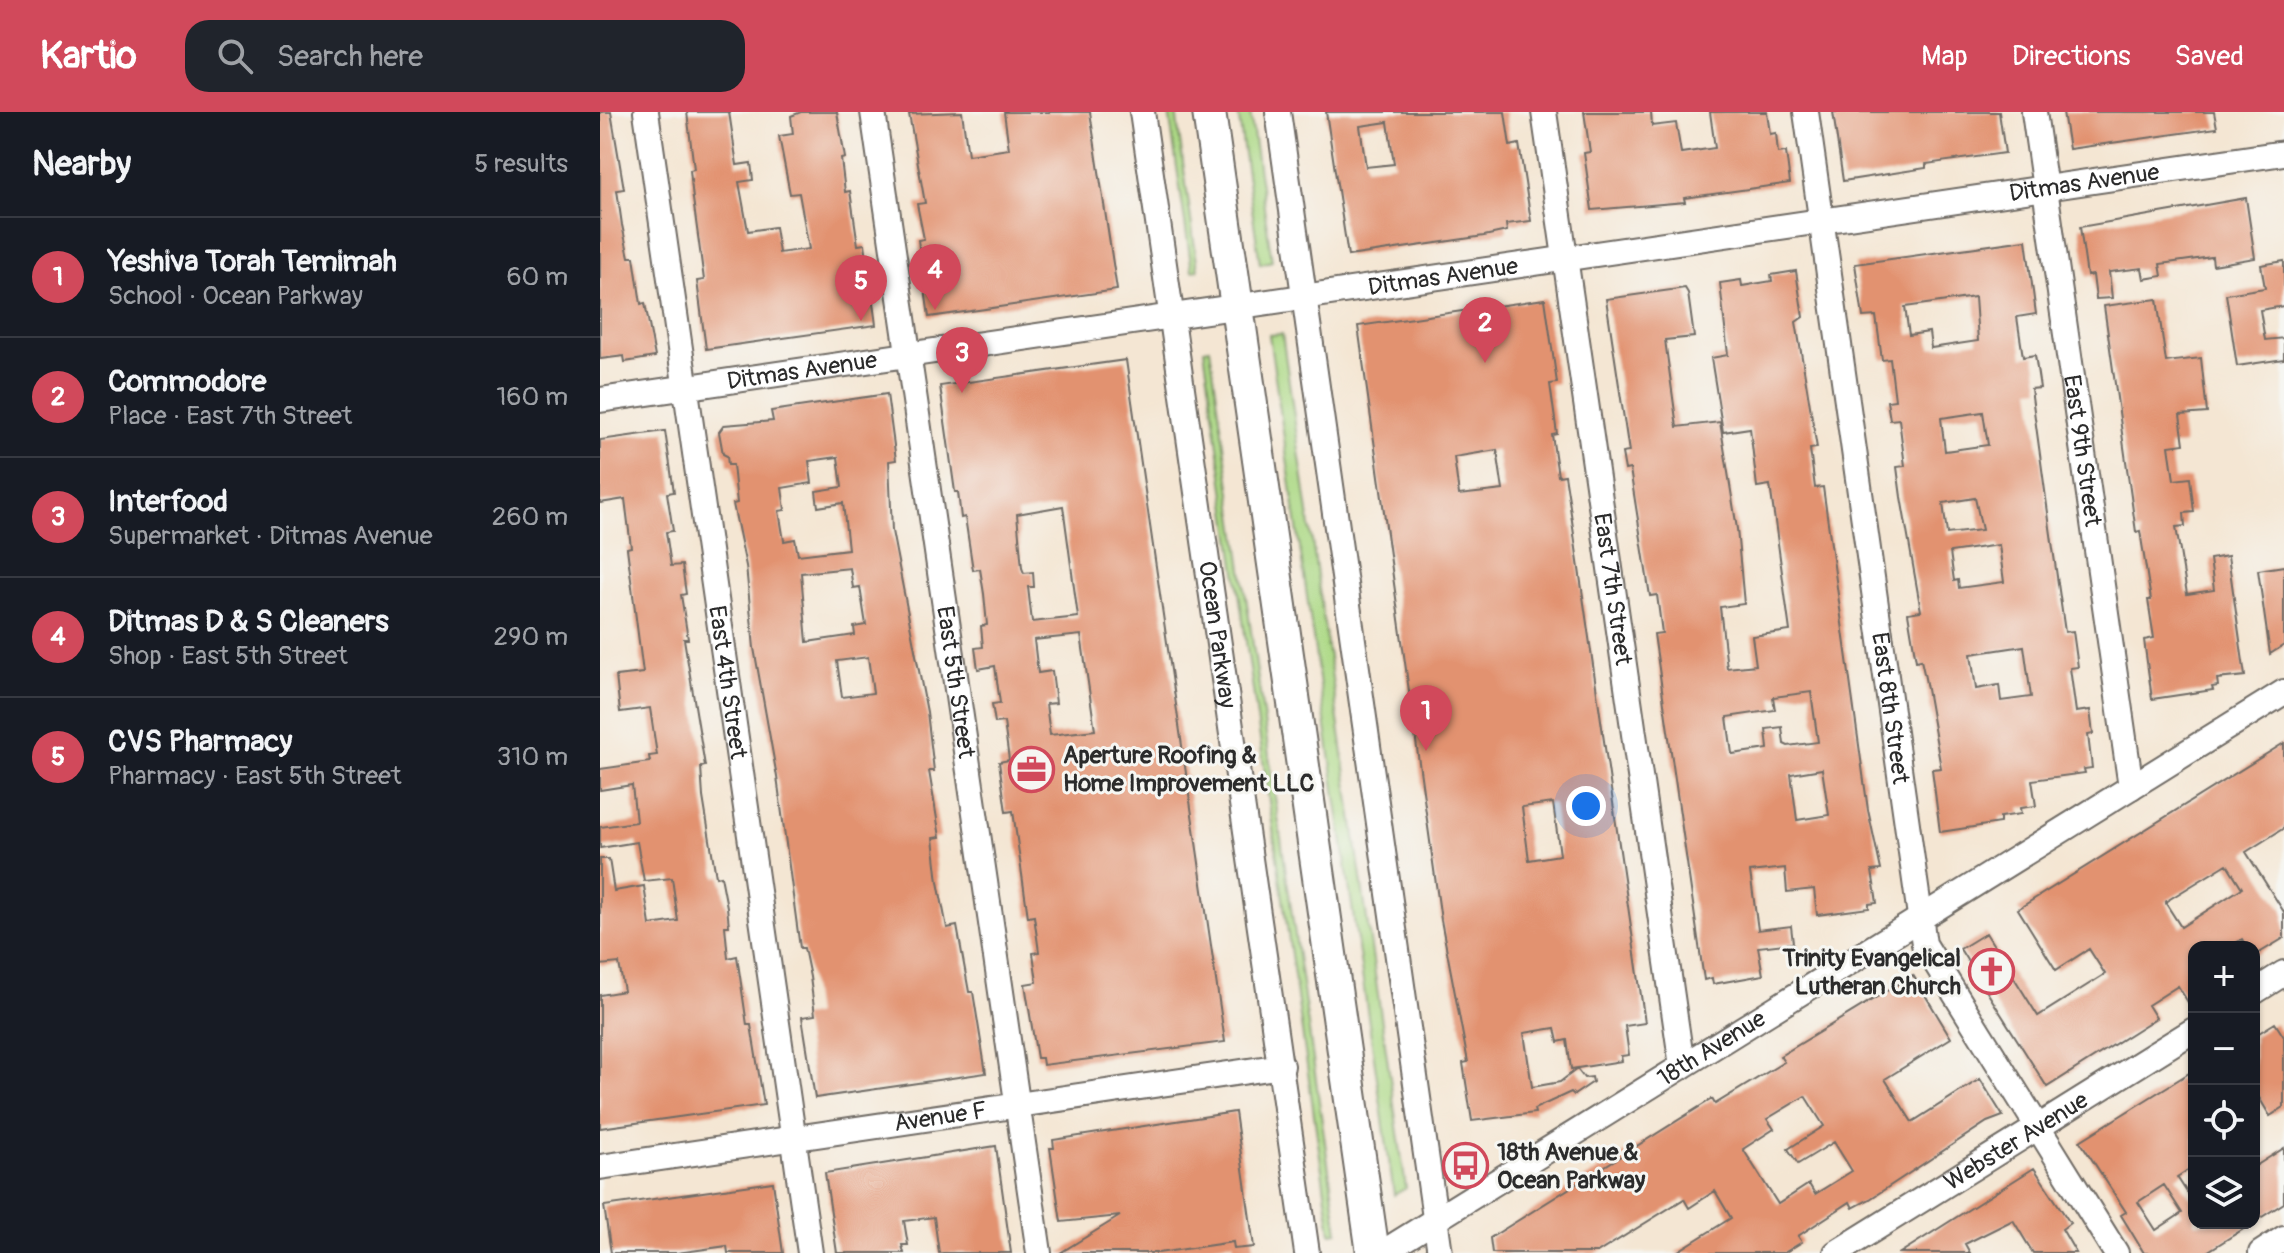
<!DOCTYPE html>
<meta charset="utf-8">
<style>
:root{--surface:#171b24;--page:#20242c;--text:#f1f3f6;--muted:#9ea1a6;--line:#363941;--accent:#d1495b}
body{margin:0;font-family:Pangolin,sans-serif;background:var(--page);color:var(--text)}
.controls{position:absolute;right:24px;bottom:24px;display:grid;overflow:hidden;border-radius:16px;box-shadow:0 2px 6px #0004}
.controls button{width:72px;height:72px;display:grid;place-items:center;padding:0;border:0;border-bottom:2px solid var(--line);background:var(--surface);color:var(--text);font:40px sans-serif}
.you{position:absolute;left:986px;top:694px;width:28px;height:28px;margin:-20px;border:6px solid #fff;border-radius:50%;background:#1a73e8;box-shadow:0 0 0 12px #1a73e833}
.badge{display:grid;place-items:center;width:52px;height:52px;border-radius:50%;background:var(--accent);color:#fff;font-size:26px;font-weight:700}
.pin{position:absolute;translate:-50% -66px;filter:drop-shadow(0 2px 4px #0008)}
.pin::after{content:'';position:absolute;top:42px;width:28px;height:24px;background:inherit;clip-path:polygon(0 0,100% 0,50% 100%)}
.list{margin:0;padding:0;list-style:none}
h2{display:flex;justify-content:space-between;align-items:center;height:104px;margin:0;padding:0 32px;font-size:34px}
h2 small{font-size:26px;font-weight:400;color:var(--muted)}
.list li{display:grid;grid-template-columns:52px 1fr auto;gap:24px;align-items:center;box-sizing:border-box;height:120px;padding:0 32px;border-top:2px solid var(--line)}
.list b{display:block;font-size:30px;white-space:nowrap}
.list p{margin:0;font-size:26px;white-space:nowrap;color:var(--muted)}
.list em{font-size:26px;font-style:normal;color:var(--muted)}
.icon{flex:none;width:44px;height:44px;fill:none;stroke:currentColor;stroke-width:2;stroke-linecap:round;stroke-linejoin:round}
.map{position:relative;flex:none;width:1684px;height:1141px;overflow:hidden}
header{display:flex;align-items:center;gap:48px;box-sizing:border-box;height:112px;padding:0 40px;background:var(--accent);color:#fff}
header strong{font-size:38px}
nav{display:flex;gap:44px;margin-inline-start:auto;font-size:28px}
.search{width:560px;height:72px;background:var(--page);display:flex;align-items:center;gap:20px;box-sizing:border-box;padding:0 28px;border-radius:24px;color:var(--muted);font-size:30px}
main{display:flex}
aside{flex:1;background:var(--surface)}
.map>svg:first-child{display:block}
.green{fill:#add986;stroke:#6c8258;stroke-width:2}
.building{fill:#e2926f;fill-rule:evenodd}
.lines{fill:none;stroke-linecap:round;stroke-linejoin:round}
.minor-casing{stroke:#716c66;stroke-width:28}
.major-casing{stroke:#716c66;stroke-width:36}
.minor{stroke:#fff;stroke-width:24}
.major{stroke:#fff;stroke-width:32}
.labels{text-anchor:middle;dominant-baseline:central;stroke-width:6;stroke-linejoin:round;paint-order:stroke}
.street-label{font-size:24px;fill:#2b2b2b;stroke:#f6f6f2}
.poi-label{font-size:24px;font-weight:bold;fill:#2b2b2b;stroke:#f6f6f2;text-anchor:start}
</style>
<header>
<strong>Kartio</strong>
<div class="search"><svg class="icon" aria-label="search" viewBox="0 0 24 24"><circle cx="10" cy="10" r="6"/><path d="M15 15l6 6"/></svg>Search here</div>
<nav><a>Map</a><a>Directions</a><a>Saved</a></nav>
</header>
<main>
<aside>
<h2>Nearby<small>5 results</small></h2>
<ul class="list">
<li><span class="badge">1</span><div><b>Yeshiva Torah Temimah</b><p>School · Ocean Parkway</p></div><em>60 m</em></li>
<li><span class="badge">2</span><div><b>Commodore</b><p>Place · East 7th Street</p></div><em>160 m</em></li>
<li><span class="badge">3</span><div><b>Interfood</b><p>Supermarket · Ditmas Avenue</p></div><em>260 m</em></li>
<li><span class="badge">4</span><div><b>Ditmas D &amp; S Cleaners</b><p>Shop · East 5th Street</p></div><em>290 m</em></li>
<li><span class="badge">5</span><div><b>CVS Pharmacy</b><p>Pharmacy · East 5th Street</p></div><em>310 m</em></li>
</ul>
</aside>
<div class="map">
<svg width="1684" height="1141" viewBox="0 0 1684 1141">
<rect width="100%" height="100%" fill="#f6f6f2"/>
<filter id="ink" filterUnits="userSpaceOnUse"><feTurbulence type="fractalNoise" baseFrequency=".0125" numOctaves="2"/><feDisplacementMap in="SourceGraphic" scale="16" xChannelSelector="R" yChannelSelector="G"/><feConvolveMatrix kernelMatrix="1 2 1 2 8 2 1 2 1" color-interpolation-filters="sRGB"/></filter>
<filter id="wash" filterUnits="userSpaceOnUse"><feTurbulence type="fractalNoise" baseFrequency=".006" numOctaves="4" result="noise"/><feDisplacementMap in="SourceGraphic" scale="32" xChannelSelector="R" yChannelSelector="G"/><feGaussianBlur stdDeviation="1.8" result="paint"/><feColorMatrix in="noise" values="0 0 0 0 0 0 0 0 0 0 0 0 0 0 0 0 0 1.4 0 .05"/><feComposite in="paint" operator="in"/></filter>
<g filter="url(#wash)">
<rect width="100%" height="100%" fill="#f4e6d3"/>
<path class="green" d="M569,0H576L598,158L592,159Z
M638,0H650L672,149L660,152Z
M682,222L806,1076L794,1083L669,223Z
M610,236L738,1120L731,1121L604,237Z"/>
<g id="blocks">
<path class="building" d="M0,0H11L24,77L17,78L22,113L29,145H34L41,192L45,191L55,245L25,250L24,244L0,247Z
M87,0H129L137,53L151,51L153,68L139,70L148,119L175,115L179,141L209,137L199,81L190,82L179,24L193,22L191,4L201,0H237L245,46L241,47L245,80L250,79L258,133L265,132L276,213L106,237L97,169L104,168L93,87L90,58L94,57Z
M362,0L368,43L409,37L404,0H490L517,178L329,205L318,128L324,127L317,92L325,91L309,2Z
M726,0H905L910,34L919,32L931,109L906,112L907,119L884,124L748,144ZM788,10L794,52L766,55L760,14Z
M984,0H1051L1052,14L1076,11L1081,41L1115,36L1110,0H1167L1170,22L1176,21L1178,41L1186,40L1190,71L1084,86L1085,90L992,98L984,41L990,40Z
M1233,0H1399L1405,41L1326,52V56L1243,69Z
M1463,0H1614L1617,16L1469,37Z
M1646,86L1655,146L1613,153L1612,145L1560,152L1562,164L1544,167L1542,156L1509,160L1512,186L1496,187L1493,163L1487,164L1480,115Z
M1426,128L1436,202L1417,205L1423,245L1435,243L1440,276L1431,277L1452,430L1465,520L1473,519L1478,555L1470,556L1476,600L1490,598L1493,622L1488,623L1492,656L1484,657L1485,661L1432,668L1436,694L1420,696L1421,702L1400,705V711L1340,720L1332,657L1341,656L1325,566L1321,548L1316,549L1308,501L1321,499L1301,385L1297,355L1305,354L1299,307L1290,308L1287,289L1295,288L1290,247L1282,248L1276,204L1263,205L1255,152ZM1375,185L1378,229L1331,236L1329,220L1309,223L1305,195ZM1383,300L1388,333L1345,339L1341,306ZM1375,386L1382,418L1347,422L1343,391ZM1399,433L1404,470L1359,476L1358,468L1354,469L1350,440ZM1424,534L1431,585L1401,589L1399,573L1376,577L1371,542Z
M1684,149V194L1660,198L1665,228L1684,226V247L1637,254L1626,182L1665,176L1661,153Z
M1196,159L1203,205L1196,210L1217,336L1210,337L1215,376L1223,375L1268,698L1281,758L1272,759L1277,791L1269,792V796L1217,803L1214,777L1187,780L1185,756L1150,760L1158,818L1191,814L1193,831L1158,835L1163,863L1113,872L1112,866L1104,868L1054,522L1062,521L1057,483L1050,484L1030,357L1025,358L1022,341L1029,340L1006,187L1085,176L1088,181L1094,225L1065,228L1077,315L1120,310L1137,417L1144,492L1120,495L1127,556L1156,553L1152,524L1190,519L1170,373L1157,375L1150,316L1123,320L1111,246L1128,243L1120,171L1141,168L1142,174L1172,169L1171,163ZM1211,580L1218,630L1188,634L1184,632L1182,615L1166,617L1168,637L1132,642L1127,605L1175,598L1173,585ZM1222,657L1229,703L1197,708L1191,662Z
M945,187L957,271L950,272L957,322L952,323L958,364L965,363L969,388L1045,911L1025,914L1029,943L1021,944L1022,949L971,957L967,928L958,930L955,916L924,921L932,975L960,970L977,957L984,966L992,965L993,970L974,983L971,980L934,997L935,1001L872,1009L863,951L868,950L841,808L758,214ZM897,338L903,378L859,383L854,345ZM953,691L960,743L929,748L922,695Z
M1557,187L1566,250L1601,246L1607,301L1580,303L1584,332L1569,334L1574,368L1590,366L1594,400L1584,401L1585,414L1576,415L1587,482L1614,478L1610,447L1628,444L1645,564L1617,567L1618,574L1612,575L1613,578L1552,587L1544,528L1554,526L1548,488H1551L1540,419L1536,420L1504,194Z
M526,248L625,930L443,953L442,946H437L425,872L437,870L433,841L439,840L434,804L428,805L413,699L406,700L399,650L409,648L404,610L395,611L392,592L400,591L395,554L378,557L375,536L383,535L381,514L387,513L384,482L380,457L373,458L365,405L361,406L358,380H355L340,274ZM463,394L478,505L432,510L428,475H434L433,460L424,461L422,456L417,402ZM481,523L495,618L450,623L446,592L456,591L452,559L438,561L434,528Z
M287,282L296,348L289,349L292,419L327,600L334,659H329L340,725L333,726L338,770L347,816L357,814L369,880H373L386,961L215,986L202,905L215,903L210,865L204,836H200L177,665L154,536L146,454L133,392L137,391L133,353H128L127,344L123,342L119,320L124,313L173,309L171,299ZM238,345L242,375L216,379L218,395L243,391L248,437L198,443L195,427L184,429L179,399L185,398L182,376L212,371L209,349ZM250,456L253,476L260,475L266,513L254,515L255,523L207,530L201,461ZM268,545L273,581L242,585L237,549Z
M65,319L74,380L67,381L73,419L66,420L71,454L82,453L86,482L81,483L88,527H84L105,654L101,655L103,685L116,765L121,764L127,795L129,814H125L128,846L137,844L147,913H151L164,993L0,1016V883L24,879L19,851L0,853V747H9L14,779L44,774L50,813L78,809L72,766L44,769L37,730L0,736V715L36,710L32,673L0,678V657L50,650L49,644L57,643L50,596L20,600L16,564L43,561L27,436L31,435L25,387L0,391V328Z
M1684,454V533L1670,542L1658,458Z
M1684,631V716L1646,740L1684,800V826L1654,844V835H1647L1642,827L1629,835H1594V900L1578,874L1548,893L1556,906L1447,975L1360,837L1386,821L1438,904L1505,862L1489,837L1456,858L1418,797ZM1627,752L1642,776L1581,815L1565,790Z
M1313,863L1351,926L1285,967L1312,1010L1380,967L1403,1004L1387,1010L1270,1087L1253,1096L1250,1090L1198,1124L1202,1130L1184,1141H1075L1131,1106L1115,1079L1089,1096L1084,1087L997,1141H892L890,1126L1112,987L1115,992L1184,950L1180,944ZM1205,984L1224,1014L1188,1037L1198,1052L1234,1030L1252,1059L1215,1082L1209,1072L1178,1092L1143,1037L1174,1017L1167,1007Z
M1675,911L1684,925V995L1670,1004L1654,977V924Z
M1594,958V1054L1577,1065L1594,1091V1111H1653L1605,1141H1544L1521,1103L1526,1100L1480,1029ZM1564,1073L1582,1101L1556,1118L1538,1090Z
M635,1000L654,1135L634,1137L633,1130L558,1141H460L520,1104L461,1110L450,1036H454L453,1028Z
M396,1034L411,1141H339L334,1105L304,1109L308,1133H302L304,1141H237L225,1061Z
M1684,1036V1091L1654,1110V1055Z
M1434,1056L1470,1111L1462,1117L1476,1141H1433L1413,1108L1365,1132L1370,1141H1300Z
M173,1070L183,1141H128L127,1134L77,1141H11L4,1094Z"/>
</g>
</g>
<g filter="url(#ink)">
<use href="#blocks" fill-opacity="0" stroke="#716c66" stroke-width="2"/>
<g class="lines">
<defs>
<g id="minor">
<path id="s1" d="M46,0L210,1141"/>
<path id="s2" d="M273,0L439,1141"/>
<path id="s3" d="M542,0L707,1141"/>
<path d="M678,0L840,1141"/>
<path id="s4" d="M944,0L1082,954"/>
<path id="s5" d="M1206,0L1324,832L1516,1141"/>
<path id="s6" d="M1434,0L1531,675"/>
<path id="s7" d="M0,288L1684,41"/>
<path d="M1654,880L1684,861"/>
<path id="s8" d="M0,1055L682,954"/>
<path id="s9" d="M782,1141L1684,580"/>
<path id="s10" d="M1236,1141L1594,918"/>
<path d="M1661,1141L1684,1126"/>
</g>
<path id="major" d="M609,0L773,1141"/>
</defs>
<use href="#minor" class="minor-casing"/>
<use href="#major" class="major-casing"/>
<use href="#minor" class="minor"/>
<use href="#major" class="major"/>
</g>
</g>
<defs>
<symbol id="office-ring" viewBox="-11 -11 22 22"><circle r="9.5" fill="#f6f6f2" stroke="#d1495b" stroke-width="1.5"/><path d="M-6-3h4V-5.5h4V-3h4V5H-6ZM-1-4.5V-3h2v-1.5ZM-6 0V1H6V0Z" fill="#d1495b"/></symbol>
<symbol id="church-ring" viewBox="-11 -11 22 22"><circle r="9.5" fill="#f6f6f2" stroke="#d1495b" stroke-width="1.5"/><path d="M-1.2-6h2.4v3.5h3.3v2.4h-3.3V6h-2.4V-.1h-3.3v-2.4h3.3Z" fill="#d1495b"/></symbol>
<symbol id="bus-ring" viewBox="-11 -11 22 22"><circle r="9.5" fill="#f6f6f2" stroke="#d1495b" stroke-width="1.5"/><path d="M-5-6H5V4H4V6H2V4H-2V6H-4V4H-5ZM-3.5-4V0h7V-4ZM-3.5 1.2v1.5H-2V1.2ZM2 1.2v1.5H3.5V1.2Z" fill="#d1495b"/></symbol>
</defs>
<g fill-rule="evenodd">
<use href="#office-ring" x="406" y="632" width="51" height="51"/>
<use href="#church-ring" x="1366" y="834" width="51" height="51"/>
<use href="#bus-ring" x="840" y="1028" width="51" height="51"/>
</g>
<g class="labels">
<g class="street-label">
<text stroke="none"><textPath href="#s7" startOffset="1500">Ditmas Avenue</textPath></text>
<text stroke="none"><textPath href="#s7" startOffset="852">Ditmas Avenue</textPath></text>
<text stroke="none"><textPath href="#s7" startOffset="204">Ditmas Avenue</textPath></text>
<text stroke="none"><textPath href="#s6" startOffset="342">East 9th Street</textPath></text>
<text stroke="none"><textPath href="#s4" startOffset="482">East 7th Street</textPath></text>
<text stroke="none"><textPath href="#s3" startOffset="528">Ocean Parkway</textPath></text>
<text stroke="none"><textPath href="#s1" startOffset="576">East 4th Street</textPath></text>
<text stroke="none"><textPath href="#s2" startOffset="576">East 5th Street</textPath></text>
<text stroke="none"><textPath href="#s5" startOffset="602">East 8th Street</textPath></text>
<text stroke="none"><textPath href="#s9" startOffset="388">18th Avenue</textPath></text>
<text stroke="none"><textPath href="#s8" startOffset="344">Avenue F</textPath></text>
<text stroke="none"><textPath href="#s10" startOffset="212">Webster Avenue</textPath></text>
</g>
<g class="poi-label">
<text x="463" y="643">Aperture Roofing &amp;<tspan x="463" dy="28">Home Improvement LLC</tspan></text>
<text x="1361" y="846" text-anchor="end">Trinity Evangelical<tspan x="1361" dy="28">Lutheran Church</tspan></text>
<text x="897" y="1040">18th Avenue &amp;<tspan x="897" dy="28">Ocean Parkway</tspan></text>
</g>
</g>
</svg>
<div class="controls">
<button>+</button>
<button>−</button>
<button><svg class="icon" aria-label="locate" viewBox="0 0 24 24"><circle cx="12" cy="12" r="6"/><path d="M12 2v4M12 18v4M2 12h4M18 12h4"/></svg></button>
<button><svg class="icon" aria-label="layers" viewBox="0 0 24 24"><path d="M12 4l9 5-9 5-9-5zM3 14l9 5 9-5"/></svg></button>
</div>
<div class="you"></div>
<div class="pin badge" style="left:826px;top:639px">1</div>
<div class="pin badge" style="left:885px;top:251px">2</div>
<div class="pin badge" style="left:362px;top:281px">3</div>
<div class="pin badge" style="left:335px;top:198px">4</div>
<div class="pin badge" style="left:261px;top:209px">5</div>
</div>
</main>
